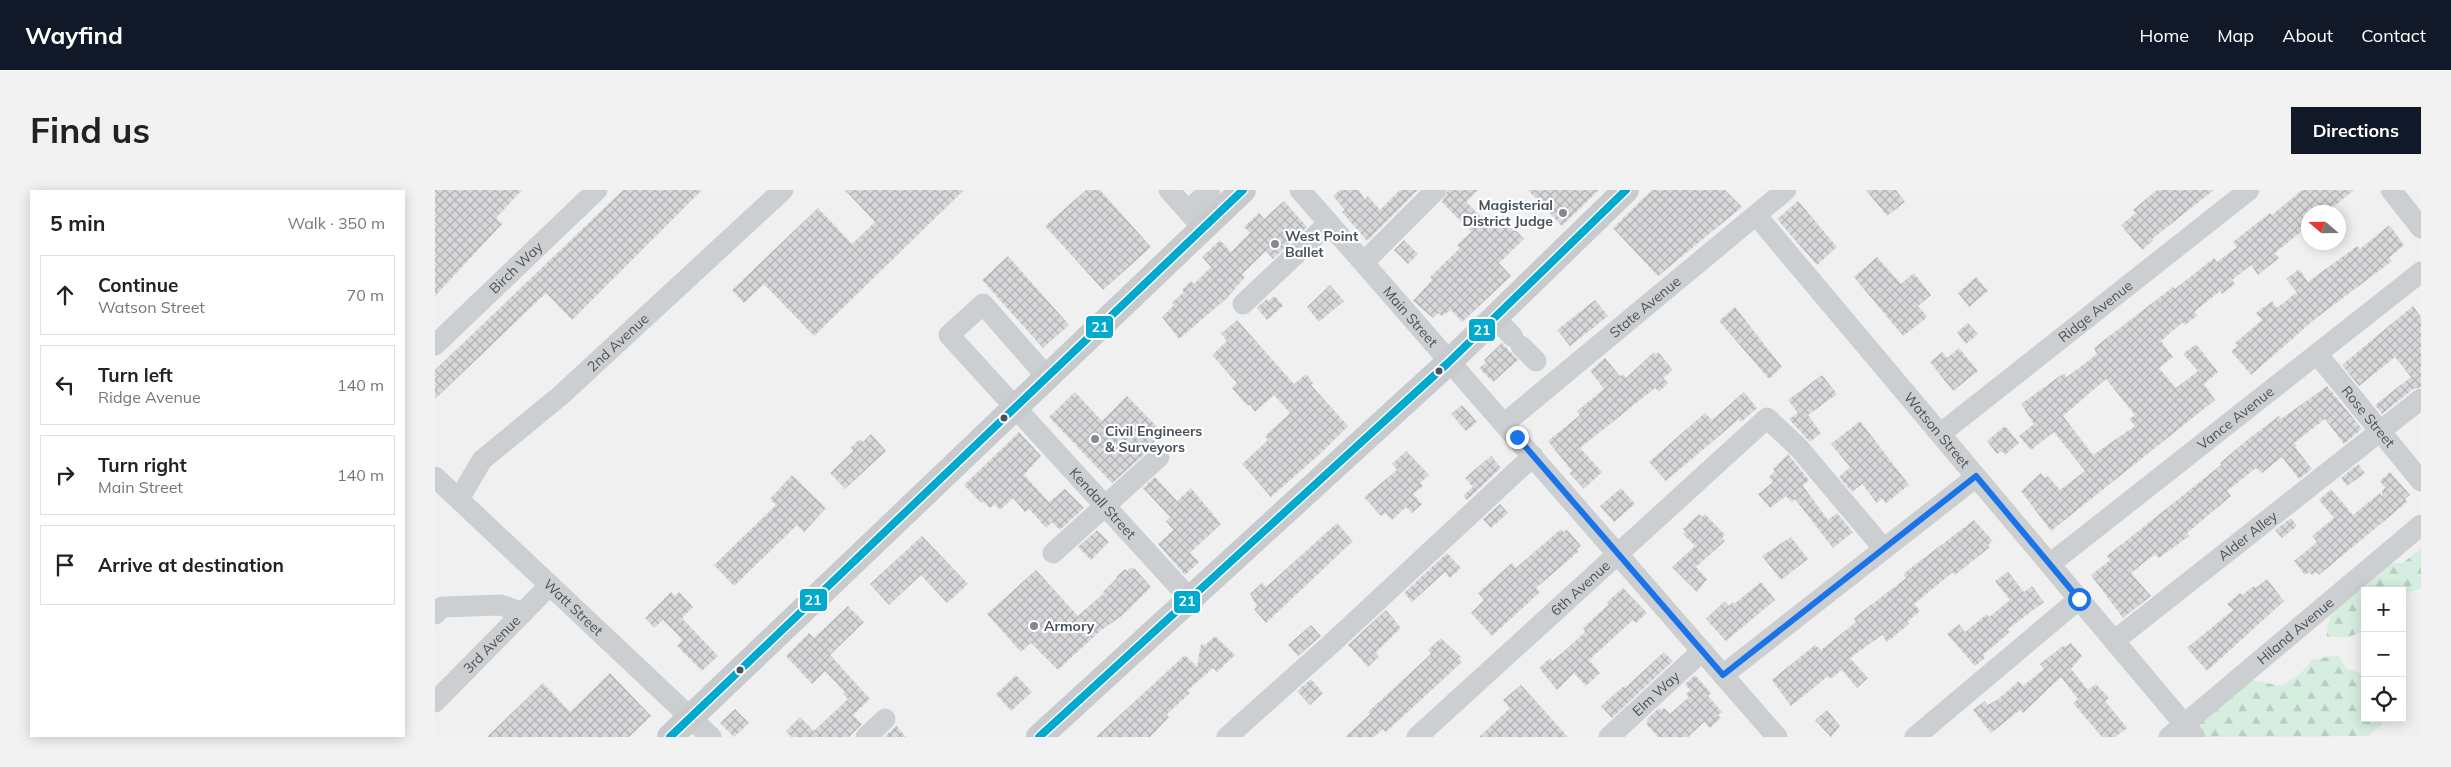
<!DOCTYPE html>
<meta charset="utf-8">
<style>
:root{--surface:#fff;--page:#f2f2f2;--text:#222;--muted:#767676;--line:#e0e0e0;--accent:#111827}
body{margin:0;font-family:Mulish,sans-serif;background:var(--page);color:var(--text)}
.controls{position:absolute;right:15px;bottom:15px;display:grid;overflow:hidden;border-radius:0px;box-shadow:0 2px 12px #0003}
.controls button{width:45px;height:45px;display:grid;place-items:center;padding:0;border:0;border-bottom:1px solid var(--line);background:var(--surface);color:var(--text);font:25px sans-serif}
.compass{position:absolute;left:1866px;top:15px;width:45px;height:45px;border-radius:50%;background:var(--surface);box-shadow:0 2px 12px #0003;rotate:290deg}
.stop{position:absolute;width:15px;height:15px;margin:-11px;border:4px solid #1a73e8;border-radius:50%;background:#fff}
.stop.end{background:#1a73e8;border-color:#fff;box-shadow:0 1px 5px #0008}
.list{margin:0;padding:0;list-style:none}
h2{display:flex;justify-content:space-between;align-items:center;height:65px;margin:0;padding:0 20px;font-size:21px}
h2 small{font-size:16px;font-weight:400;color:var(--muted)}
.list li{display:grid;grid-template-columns:32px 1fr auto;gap:15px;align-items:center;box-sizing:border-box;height:80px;margin:0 10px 10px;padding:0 10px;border:1px solid var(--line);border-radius:0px}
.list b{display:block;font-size:19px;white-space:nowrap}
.list p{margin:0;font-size:16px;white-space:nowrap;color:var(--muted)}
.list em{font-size:16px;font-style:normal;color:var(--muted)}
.icon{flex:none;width:28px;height:28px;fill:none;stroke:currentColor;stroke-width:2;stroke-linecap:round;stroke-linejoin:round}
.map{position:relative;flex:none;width:1986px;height:547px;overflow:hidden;border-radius:0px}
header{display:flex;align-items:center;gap:30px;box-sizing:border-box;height:70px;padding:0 25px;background:var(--accent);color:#fff}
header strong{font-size:24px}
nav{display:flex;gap:28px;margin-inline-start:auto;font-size:18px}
.intro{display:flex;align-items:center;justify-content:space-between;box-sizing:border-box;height:120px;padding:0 30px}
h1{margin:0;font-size:35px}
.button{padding:12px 22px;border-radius:0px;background:var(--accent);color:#fff;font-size:18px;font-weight:700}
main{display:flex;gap:30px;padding:0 30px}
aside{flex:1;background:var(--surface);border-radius:0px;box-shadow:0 2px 12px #0003}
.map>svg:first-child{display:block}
.forest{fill:url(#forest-firs)}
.building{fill:url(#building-cross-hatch);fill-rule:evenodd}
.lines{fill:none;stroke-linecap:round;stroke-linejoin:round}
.minor{stroke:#cccfd1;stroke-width:21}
.major{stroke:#c8cbce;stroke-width:26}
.bus-1-casing{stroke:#fff;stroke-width:11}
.bus-1{stroke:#00a9ce;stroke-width:8}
.route{stroke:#1a73e8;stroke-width:6}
.poi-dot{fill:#838990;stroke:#fff;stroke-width:2}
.bus-dot{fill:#48525c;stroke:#fff;stroke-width:2}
.labels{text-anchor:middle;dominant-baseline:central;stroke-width:4.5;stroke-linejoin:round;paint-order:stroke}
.poi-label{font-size:14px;font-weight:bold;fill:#48525c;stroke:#fff;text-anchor:start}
.street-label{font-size:14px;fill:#48525c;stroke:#fff}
.line-badge{stroke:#fff;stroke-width:2}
.badge-label{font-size:14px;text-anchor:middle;font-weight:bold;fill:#fff}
</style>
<header>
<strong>Wayfind</strong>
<nav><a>Home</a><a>Map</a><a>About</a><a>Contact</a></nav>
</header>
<div class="intro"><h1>Find us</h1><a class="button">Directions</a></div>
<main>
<aside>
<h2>5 min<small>Walk · 350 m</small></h2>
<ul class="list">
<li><svg class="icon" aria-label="ahead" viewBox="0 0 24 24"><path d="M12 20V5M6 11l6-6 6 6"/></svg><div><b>Continue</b><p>Watson Street</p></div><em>70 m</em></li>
<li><svg class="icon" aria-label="left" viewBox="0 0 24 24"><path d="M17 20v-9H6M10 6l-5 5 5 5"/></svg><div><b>Turn left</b><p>Ridge Avenue</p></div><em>140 m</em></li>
<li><svg class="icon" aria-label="right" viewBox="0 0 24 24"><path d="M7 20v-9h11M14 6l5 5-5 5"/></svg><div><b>Turn right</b><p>Main Street</p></div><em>140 m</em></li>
<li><svg class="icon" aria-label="arrive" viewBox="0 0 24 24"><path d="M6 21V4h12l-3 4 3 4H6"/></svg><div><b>Arrive at destination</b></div></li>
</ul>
</aside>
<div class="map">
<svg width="1986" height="547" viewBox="0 0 1986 547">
<defs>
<pattern id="forest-firs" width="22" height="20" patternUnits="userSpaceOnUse" patternTransform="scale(1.25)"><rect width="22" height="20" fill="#d6eee0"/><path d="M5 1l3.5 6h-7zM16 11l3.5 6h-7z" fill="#b9cec3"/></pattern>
<pattern id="building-cross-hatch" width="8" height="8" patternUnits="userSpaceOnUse" patternTransform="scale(1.25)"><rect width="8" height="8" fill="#d8d8da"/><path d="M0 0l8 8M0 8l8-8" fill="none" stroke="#b1b2b4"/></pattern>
</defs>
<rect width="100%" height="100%" fill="#f1f0f0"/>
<path class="forest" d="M1986,358V398L1967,406V401H1930V441L1913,447H1892C1890,415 1927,392 1948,373H1968Z
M1903,465L1912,479L1930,484V528H1948L1947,535L1933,546L1764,547L1755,536L1808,488L1846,496L1866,483L1877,470Z"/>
<path class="building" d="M0,0H87L61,28L67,34L0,106Z
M188,0H267L137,130L111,103L0,209V180Z
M410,0H529L379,146L329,94L309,113L297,100L383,18L417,54L440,32Z
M651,0H665L716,57L668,100L610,36Z
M905,0H924L930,10L933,6L945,20L965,0H983L932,51L907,22L910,20L898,6Z
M1013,0H1043L1031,12L1051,32L1060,24L1065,29L1068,26L1089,49L1064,73L1076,86L1027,132L1016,120L1007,126L1003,123L998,128L978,111L997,90L995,87L1025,58L1022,55L1036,42L1007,12Z
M1093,0H1164L1127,36Z
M1217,0H1290L1307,17L1223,86L1178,38Z
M1431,0H1461L1470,12L1452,26Z
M1722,0H1779L1717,49L1718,51L1707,60L1686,35L1701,23L1698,20Z
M1867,0H1919L1892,22H1874V35L1840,63L1844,68L1823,85L1816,75L1797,90L1800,94L1787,104L1785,101L1759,122L1763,125L1750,135L1748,132L1726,151L1738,167L1724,178L1741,198L1763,181L1748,164L1761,154L1783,182L1769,194L1780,210L1616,341L1586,301L1606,283L1610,288L1613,286L1625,300L1650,281L1619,242L1596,260L1584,246L1599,234L1586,214L1629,183L1632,187L1662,164L1659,158L1738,97L1740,99L1779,68L1782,72L1802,57L1798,52L1835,23L1837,25ZM1671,189L1700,225L1694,229L1700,236L1658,265L1628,226Z
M849,11L872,37L838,69L831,61L807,84L810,87L792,108L744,149L727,127L739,115L737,113L749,102L747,100L756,91L759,94L776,77L767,67L785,50L796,62L815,43L809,37L824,23L829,29Z
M1363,11L1402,57L1382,75L1342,29Z
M1953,36L1956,37L1969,55L1954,68L1957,71L1880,129L1816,185L1796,161L1803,156L1800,153L1827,130L1821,123L1837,111L1842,118L1862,102L1851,89L1864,79L1873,92L1922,56L1925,59Z
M969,50L983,64L973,74L959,60Z
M573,66L634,135L608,158L547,90Z
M1442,67L1466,94L1479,83L1496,105L1483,116L1492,126L1490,129L1468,146L1419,87Z
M1541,87L1553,101L1534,117L1523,103Z
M895,95L909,111L884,132L872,117Z
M840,106L848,116L832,130L822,118L832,109L833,111Z
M1160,110L1173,126L1135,156L1122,140Z
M1978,116L1986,127V197L1978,199L1947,224L1940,215L1976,187L1960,167L1924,196L1907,175Z
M1300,117L1347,177L1334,189L1284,131Z
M802,130L859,194L871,184L878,193L876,195L913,236L885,264L836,307L807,274L833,250L830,246L855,223L839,205L820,222L815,215L813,216L797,198L802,193L777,165L792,151L786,144Z
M1533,133L1543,144L1531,154L1522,142Z
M1067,153L1083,170L1058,192L1044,178L1051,172L1049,170Z
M1524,158L1543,181L1518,201L1495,172L1507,162L1512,168Z
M1219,162L1221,165L1223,162L1238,180L1228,188L1233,193L1224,202L1220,198L1145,258L1167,282L1149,299L1134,283L1137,281L1113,251L1145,225L1142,221L1169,199L1155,181L1170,168L1185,186L1188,184L1191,188Z
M1387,185L1402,204L1373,225L1386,243L1375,252L1354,229L1363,223L1353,210Z
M1892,196L1927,239L1909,254L1890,229L1859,253L1862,256L1860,257L1877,279L1864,289L1847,267L1827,283L1821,278L1792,301L1796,306L1752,343L1754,346L1724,368L1720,364L1696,383L1716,406L1688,428L1656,385L1675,370L1672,366L1786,275L1785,273L1812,250L1844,226L1846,229Z
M640,202L667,231L692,206L728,243L718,253L720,255L677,293L614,227Z
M1309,202L1322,218L1306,232L1304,229L1231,291L1214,272L1270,223L1277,230Z
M1027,215L1042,232L1031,241L1016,224Z
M1425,231L1474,295L1451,313L1447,308L1442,313L1427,294L1417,302L1404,287L1415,277L1396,254Z
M1570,236L1584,253L1570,265L1567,261L1562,264L1552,251Z
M584,242L606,266L589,285L614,312L630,299L649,318L625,340L617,332L611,338L594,319L590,322L578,308L565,320L560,314L555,318L548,311L546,313L529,295Z
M436,244L451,261L410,299L395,283L418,261L415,258L425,249L428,252Z
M971,261L994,285L985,293L988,296L978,304L987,314L977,323L971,317L957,330L950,323L946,326L929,307L962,280L957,274Z
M1353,264L1374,290L1368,296L1393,330L1402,323L1418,342L1398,358L1360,309L1357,312L1351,306L1335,318L1323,304L1338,292L1334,287L1340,281L1338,279Z
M1056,266L1066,278L1032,310L1028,306L1038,297L1030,288Z
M1923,274L1930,283L1912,296L1906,288Z
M1955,282L1975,305L1970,309L1972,312L1884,385L1881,382L1877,385L1874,382L1870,385L1859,371L1882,352L1877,346L1899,328L1884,310L1896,299L1918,325L1945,303L1947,307V301L1950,298L1945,291Z
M357,285L391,318L369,342L362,335L299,396L279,375L341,315L335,309Z
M720,287L742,311L756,298L786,334L755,363L764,372L750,385L723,354L738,340L731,331L735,327L708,298Z
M1186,298L1200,314L1179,332L1165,316Z
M1065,314L1073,323L1056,338L1048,329Z
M1264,324L1267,327L1270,324L1290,345L1287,348L1290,351L1261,377L1272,389L1262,402L1237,377L1260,356L1248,344L1251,342L1248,339Z
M1856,328L1862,336L1847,348L1840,340Z
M1539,330L1558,351L1553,355L1555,357L1520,385L1518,382L1479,414L1485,421L1472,432L1474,434L1452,452L1447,445L1415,468L1433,488L1422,498L1407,480L1395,489L1393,486L1356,516L1337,490L1380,455L1386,460L1421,432L1419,428L1471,388L1468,384Z
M902,333L918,351L831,433L819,419L822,416L815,404L827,393L831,397Z
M1126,339L1129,342L1132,339L1140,349L1146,356L1142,359L1144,361L1101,398L1105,402L1057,446L1036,423L1049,410L1043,403L1077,373L1081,378Z
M662,340L674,352L656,370L643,357Z
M487,346L533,394L512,413L486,385L454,415L435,394Z
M1356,347L1373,369L1346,390L1327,366Z
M1012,363L1026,378L1015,388L1010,382L977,412L969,403Z
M695,378L700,379L716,397L688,425L665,441L623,480L596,453L586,462L552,424L601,380L643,426L669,403L668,402L682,388L681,387L690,379L692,381Z
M1573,382L1589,402L1597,396L1609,412L1573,439L1575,442L1548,465L1550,468L1540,476L1512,444L1524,434L1530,442L1552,424L1554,427L1575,410L1560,391Z
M1832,389L1849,411L1772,481L1752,458L1798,420L1792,414L1805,403L1807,405L1819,396L1821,398Z
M1326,392L1340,410L1291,451L1271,429L1290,411L1294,416L1298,412L1299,414Z
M1188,398L1212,423L1201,433L1198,430L1154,470L1165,483L1151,496L1139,483L1122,500L1104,478L1115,468L1117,471L1127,463L1149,443L1150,440L1148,438L1174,414L1172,412Z
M236,402L240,406L244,402L258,417L247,428L283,466L267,481L242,456L248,450L228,430L219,438L210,428Z
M413,416L429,432L395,465L435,509L418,525L427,534L414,547H357L351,541L365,527L379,541L413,509L408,504L410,502L390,481L377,494L351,466L374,443L379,448Z
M951,420L966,438L941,462L944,466L933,477L913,455Z
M876,435L886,446L863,466L853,455Z
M780,446L800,465L782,482L778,478L752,501L755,503L732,524L734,527L715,547H661L750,465L762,477L766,454L770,455Z
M1006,448L1026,467L1024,468L1027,472L951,542L948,539L939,547H910L935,524L933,522L996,464L993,460Z
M1636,453L1647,466L1636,479L1653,500L1661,494L1674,508L1670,511L1692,538L1680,547H1667L1638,513L1643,509L1626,487L1588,523L1585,520L1556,543L1538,520L1550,511L1553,515L1563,509L1584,491L1588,496L1609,479L1605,474L1628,456L1630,457Z
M1229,462L1238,471L1177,528L1166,516L1189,496L1190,498Z
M175,483L216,526L194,547H52L108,493L135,522Z
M581,485L597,502L576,521L561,504Z
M1260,485L1276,503L1273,506L1287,522L1283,525L1286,528L1275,538L1269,532L1253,547H1223L1211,534L1213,532L1211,530L1224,518L1226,520L1229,518L1235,524L1254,507L1251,504L1255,500L1250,494Z
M876,489L888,503L875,515L862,501Z
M1086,495L1133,547H1044L1075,518L1068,510Z
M300,519L314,533L299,547L285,533Z
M1392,520L1405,536L1396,547L1380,530Z
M461,535L471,547H449L459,538Z"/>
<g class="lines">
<g class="minor">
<path d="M734,0L768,38"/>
<path id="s1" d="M865,0L1342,547"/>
<path d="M1956,0L1986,38"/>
<path d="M753,21L775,0"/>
<path id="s2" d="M1321,25L1760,547"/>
<path d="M929,72L1001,0"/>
<path d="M808,114L894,33"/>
<path d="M1060,127L1078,147"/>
<path id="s3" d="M0,155L162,0"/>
<path d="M1086,156L1101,171"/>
<path id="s4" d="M1882,164L1986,291"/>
<path id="s5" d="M612,187L548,114L514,145L756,410"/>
<path id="s6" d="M1070,233L1351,0"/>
<path id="s7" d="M1505,244L1814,0"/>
<path id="s8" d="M0,287L276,547"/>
<path id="s9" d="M24,309L47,270L125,206L348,0"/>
<path d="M618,363L724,267"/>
<path id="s10" d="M1615,374L1986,82"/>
<path d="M0,424L7,417L66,415L88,423"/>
<path id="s11" d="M1679,451L1986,209"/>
<path d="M1288,485L1541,287"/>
<path id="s12" d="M0,512L115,395"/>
<path d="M431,547L450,529"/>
<path d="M792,547L896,454L1098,266"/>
<path id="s13" d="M982,547L1332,228L1363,257L1449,359"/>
<path id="s14" d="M1174,547L1267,461"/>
<path d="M1480,547L1644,409"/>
<path id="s15" d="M1734,547L1986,335"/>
</g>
<path class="major" d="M235,547L808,0
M604,547L1014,172L1191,0"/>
<defs>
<path id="bus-1" d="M235,547L808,0
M604,547L1014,172L1191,0"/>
</defs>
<use href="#bus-1" class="bus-1-casing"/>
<use href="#bus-1" class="bus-1"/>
</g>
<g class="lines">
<path class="route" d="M1082,247L1288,485L1541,286L1644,409"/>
</g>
<g class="poi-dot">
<circle cx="1128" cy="23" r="5"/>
<circle cx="840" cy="54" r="5"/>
<circle cx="660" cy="249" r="5"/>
<circle cx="599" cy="436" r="5"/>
</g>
<g class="bus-dot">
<circle cx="1004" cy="181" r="4.5"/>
<circle cx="569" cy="228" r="4.5"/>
<circle cx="305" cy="480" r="4.5"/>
</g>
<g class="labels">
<g class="poi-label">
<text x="1118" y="15" text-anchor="end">Magisterial<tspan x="1118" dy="16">District Judge</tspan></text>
<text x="850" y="46">West Point<tspan x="850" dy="16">Ballet</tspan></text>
<text x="670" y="241">Civil Engineers<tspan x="670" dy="16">&amp; Surveyors</tspan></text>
<text x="609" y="436">Armory</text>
</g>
<g class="street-label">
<text stroke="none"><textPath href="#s3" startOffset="112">Birch Way</textPath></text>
<text stroke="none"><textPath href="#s6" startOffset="182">State Avenue</textPath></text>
<text stroke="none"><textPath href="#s7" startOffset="198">Ridge Avenue</textPath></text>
<text stroke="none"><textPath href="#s1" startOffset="168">Main Street</textPath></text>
<text stroke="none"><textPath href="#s9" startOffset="225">2nd Avenue</textPath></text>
<text stroke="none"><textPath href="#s4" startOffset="81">Rose Street</textPath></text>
<text stroke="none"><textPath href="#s10" startOffset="236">Vance Avenue</textPath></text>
<text stroke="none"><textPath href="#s2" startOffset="281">Watson Street</textPath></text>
<text stroke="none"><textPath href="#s5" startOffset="371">Kendall Street</textPath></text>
<text stroke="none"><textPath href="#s11" startOffset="170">Alder Alley</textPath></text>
<text stroke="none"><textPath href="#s13" startOffset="221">6th Avenue</textPath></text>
<text stroke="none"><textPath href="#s8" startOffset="190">Watt Street</textPath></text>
<text stroke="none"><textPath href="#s15" startOffset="165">Hiland Avenue</textPath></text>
<text stroke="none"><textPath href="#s12" startOffset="81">3rd Avenue</textPath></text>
<text stroke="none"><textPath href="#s14" startOffset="64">Elm Way</textPath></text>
</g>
</g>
<g class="line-badge">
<rect x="650" y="125" width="29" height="24" rx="5" fill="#00a9ce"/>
<rect x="1033" y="128" width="28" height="24" rx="5" fill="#00a9ce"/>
<rect x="364" y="398" width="29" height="24" rx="5" fill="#00a9ce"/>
<rect x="738" y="400" width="28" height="24" rx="5" fill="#00a9ce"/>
</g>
<g class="badge-label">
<text x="665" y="142">21</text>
<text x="1047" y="145">21</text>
<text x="378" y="415">21</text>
<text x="752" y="416">21</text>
</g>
</svg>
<div class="controls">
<button>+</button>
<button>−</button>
<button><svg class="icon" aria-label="locate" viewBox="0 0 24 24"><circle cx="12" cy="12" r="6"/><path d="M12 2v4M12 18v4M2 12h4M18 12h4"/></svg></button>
</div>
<svg class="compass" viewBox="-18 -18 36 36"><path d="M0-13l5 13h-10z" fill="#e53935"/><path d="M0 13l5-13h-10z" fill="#767676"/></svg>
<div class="stop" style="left:1644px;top:409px"></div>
<div class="stop end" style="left:1082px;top:247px"></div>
</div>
</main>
